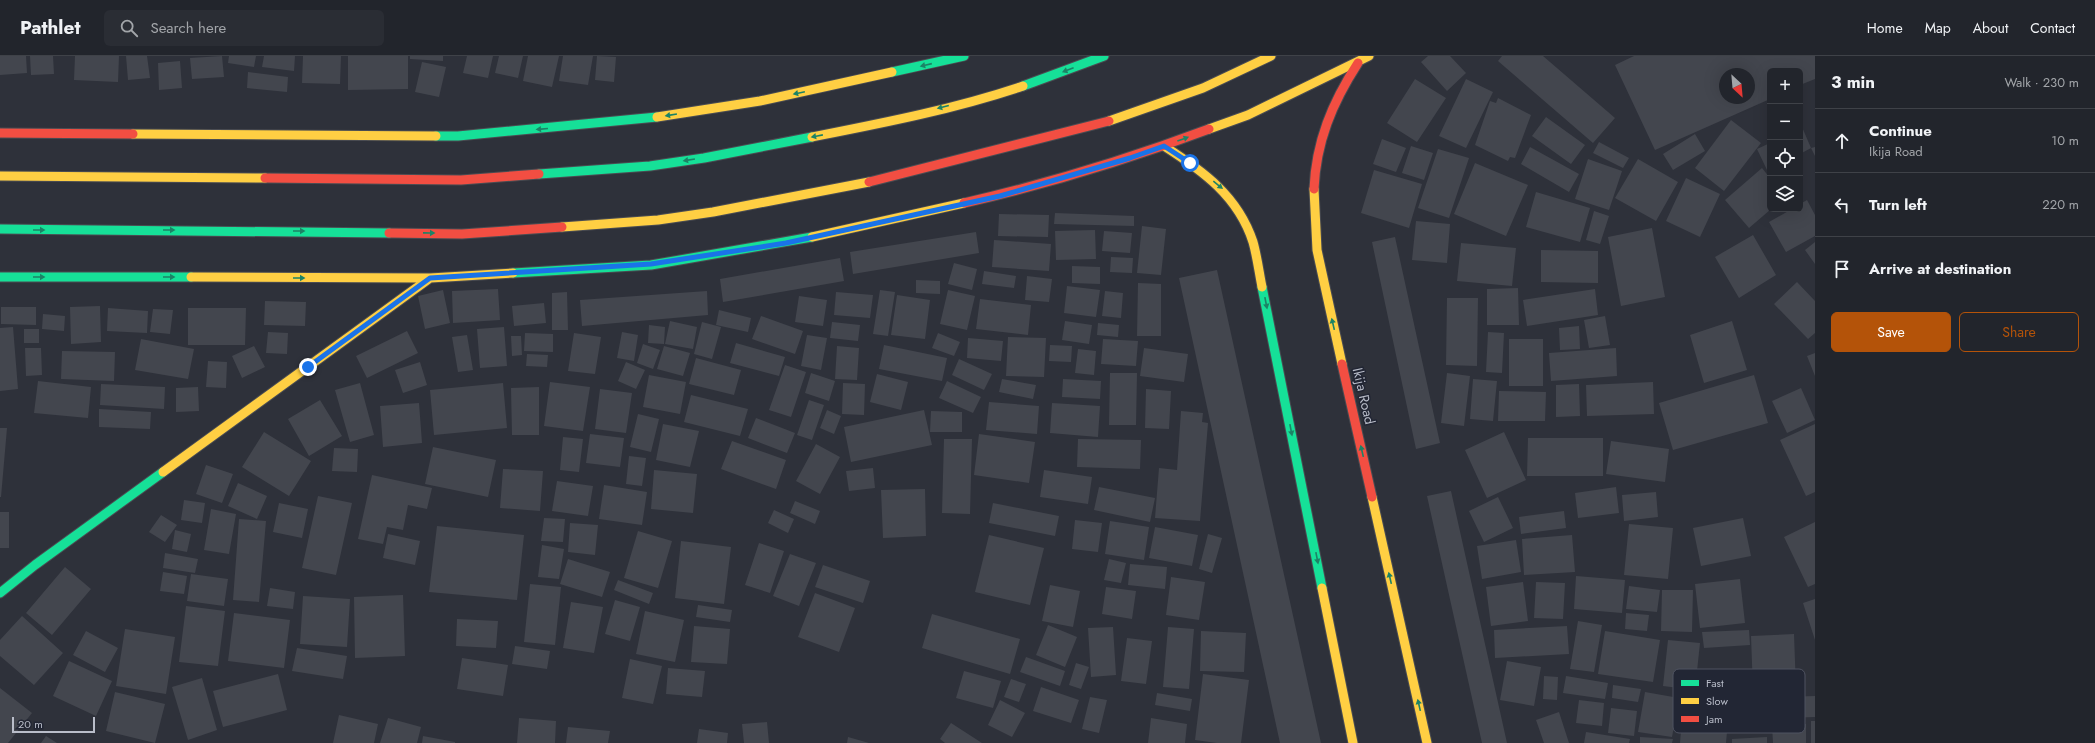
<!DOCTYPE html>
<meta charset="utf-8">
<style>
:root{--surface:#22252c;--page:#2a2d34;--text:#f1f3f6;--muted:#a2a5a9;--line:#3f4248;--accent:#b45309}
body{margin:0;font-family:Jost,sans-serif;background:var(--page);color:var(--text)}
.controls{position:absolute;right:12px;top:12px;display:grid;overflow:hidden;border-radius:6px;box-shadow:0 4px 16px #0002}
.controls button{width:36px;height:36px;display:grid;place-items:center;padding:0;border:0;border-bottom:1px solid var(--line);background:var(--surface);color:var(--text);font:20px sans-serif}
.compass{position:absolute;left:1719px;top:12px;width:36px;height:36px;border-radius:50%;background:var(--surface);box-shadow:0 4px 16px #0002;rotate:154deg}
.scale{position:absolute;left:12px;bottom:10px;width:83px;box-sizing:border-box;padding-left:4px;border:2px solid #b9bdc9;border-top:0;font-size:11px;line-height:14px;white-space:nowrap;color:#b9bdc9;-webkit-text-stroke:3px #222634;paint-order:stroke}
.stop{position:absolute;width:12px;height:12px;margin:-9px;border:3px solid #1a73e8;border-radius:50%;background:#fff}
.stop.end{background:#1a73e8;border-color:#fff;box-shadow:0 1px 4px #0008}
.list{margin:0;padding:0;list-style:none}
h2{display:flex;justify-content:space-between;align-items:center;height:52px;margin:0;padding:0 16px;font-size:17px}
h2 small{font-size:13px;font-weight:400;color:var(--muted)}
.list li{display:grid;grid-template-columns:26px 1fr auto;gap:12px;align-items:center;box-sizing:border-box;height:64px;padding:0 16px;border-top:1px solid var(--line)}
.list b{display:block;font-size:15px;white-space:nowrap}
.list p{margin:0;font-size:13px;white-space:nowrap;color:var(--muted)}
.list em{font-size:13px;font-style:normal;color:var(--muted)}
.actions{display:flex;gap:8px;padding:12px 16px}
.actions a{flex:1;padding:9px 0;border:1px solid var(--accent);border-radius:6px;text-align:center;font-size:14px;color:var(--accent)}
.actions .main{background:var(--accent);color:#fff}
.icon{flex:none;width:22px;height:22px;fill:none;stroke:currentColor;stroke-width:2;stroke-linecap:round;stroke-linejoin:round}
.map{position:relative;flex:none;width:1815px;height:687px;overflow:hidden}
header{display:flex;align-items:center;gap:24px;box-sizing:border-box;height:56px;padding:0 20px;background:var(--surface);border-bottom:1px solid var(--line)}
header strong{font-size:19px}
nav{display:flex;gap:22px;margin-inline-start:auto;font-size:14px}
.search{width:280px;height:36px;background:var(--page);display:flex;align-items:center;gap:10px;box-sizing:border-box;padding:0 14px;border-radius:6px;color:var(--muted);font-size:15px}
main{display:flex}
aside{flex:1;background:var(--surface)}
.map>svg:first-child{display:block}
.building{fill:#43464e;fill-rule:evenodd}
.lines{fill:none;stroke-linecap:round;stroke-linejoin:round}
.fast-casing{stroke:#4a4c52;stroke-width:11}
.slow-casing{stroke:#4a4c52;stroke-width:11}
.jam-casing{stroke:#4a4c52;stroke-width:11}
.fast{stroke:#16e098;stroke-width:9}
.slow{stroke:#ffcf43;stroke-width:9}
.jam{stroke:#f24e42;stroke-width:9}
.oneway{fill:#1c8366}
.route{stroke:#1a73e8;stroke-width:5}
.labels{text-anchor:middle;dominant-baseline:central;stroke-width:3;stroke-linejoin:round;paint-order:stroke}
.street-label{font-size:14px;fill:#b9bdc9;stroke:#222634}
.key{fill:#222634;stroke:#4f5361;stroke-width:1}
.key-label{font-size:11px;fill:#b9bdc9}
</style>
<header>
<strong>Pathlet</strong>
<div class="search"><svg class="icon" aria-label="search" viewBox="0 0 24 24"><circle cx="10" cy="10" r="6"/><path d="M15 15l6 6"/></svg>Search here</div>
<nav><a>Home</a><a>Map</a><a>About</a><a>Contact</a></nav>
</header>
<main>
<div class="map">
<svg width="1815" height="687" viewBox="0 0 1815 687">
<rect width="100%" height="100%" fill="#2e313a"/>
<path class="building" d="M0,0H26L27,17L0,19Z
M30,0H53L54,18L31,19Z
M75,0H119L118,26L74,24Z
M126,0H147L150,22L128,24Z
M222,0L224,21L192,23L190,2Z
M229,0H256L254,11L228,7Z
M264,0H295L294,15L262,11Z
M303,0H341L340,28L302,27Z
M348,0H408V33L348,34Z
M410,0H443V5L410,3Z
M467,0H493L488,22L463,17Z
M499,0H523L518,22L495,17Z
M528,0H559L552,31L523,25Z
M563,0H593L588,29L559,25Z
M597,0L616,1L614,26L595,24Z
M1428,0H1450L1466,17L1447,35L1421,6Z
M1502,0H1543L1615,62L1593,87L1498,5Z
M1634,0H1815V23L1800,29V15H1770V43L1655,94L1615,9ZM1725,18H1749V42H1725Z
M180,5L182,32L159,34L158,7Z
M422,6L446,11L439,41L415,36Z
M248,16L288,21L287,36L247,32Z
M1415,23L1446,42L1417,86L1387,67Z
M1466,23L1493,36L1466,92L1439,80Z
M1498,42L1531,59L1515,102L1510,101L1508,105L1475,89L1490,45L1496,47Z
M1546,61L1585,89L1571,108L1532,80Z
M1731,64L1761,87L1724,135L1695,112Z
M1802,71L1811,92L1815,91V100L1811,92L1800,98V72Z
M1695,78L1705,95L1673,114L1663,98Z
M1382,83L1406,92L1396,116L1373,108Z
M1599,86L1629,102L1623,112L1593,97Z
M1770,87V112L1767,114L1757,93Z
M1411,90L1433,97L1424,124L1402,117Z
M1530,91L1579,118L1569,136L1521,108Z
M1438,93L1469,102L1449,162L1418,152Z
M1588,103L1622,115L1609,154L1575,143Z
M1638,103L1678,126L1656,165L1615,142Z
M1475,107L1528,129L1506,180L1454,158Z
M1762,112L1770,122V154L1749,172L1725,144Z
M1374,114L1422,128L1409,172L1361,157Z
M1686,122L1720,138L1700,181L1666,165Z
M1536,136L1590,152L1580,186L1526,171Z
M1807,144L1815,159V180L1786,196L1769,166L1792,153H1800V148Z
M1594,155L1609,160L1600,188L1586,184Z
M1055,157L1134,160V170L1054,168Z
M999,158L1049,159L1048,181L998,180Z
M1416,165L1450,168L1447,207L1412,204Z
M1142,170L1166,173L1161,219L1137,217Z
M1652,172L1665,241L1621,250L1608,181Z
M1095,174L1096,203L1056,204L1055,175Z
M1104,175L1132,177L1130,197L1102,195Z
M976,176L979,197L853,218L850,196Z
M1753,179L1776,219L1739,242L1715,201Z
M1395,181L1440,387L1416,393L1372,186Z
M994,184L1051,188L1049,215L992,211Z
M1815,186V208L1805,194Z
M1461,187L1516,192L1512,230L1457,225Z
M1541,194L1598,195V227L1541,226Z
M1111,201L1133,202L1132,217L1110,216Z
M840,202L844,225L723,246L720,223Z
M954,207L977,213L972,234L948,228Z
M1072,210L1100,211V228L1072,227Z
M1217,214L1321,687H1280L1179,222Z
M984,215L1016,220L1014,232L982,228Z
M1027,220L1052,223L1049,246L1025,244Z
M916,224L940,225V238L916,237Z
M1797,226L1815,245V277L1808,283L1774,248Z
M1138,227L1161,228V280H1137Z
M1067,230L1100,234L1096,261L1064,257Z
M1518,232L1519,269H1487V233Z
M498,233L500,264L453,267L452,235Z
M1595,233L1598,259L1527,270L1523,244Z
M443,234L450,267L425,273L418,240Z
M880,234L895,236L888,280L873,278Z
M948,234L975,240L967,274L940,268Z
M707,235L708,259L582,270L580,244Z
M1105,235L1123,237L1121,262L1102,260Z
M567,236L568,274H552V237Z
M836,236L873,239L870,262L834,259Z
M897,239L930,244L925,283L891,279Z
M799,240L827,244L823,270L795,266Z
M1447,242H1478L1477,310L1446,309Z
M980,243L1031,249L1028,279L976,273Z
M265,245L306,246L305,270L264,269Z
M544,247L546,267L514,270L512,250Z
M100,250L101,286L71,288L70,251Z
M1,251H36V269L1,268Z
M108,252L148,255L147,277L107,275Z
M188,252H246L245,289H188Z
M153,253L173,254L170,278L150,276Z
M719,254L751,262L748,276L716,269Z
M43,258L65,260L64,275L42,273Z
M761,260L803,275L795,298L752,283Z
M1605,260L1610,289L1589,292L1584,264Z
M670,265L697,271L693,293L665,288Z
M1065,265L1092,269L1089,288L1062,284Z
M1732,265L1747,314L1704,327L1690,279Z
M702,266L721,271L712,303L694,298Z
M832,266L860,269L858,285L830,282Z
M1098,267L1119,269L1118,281L1097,279Z
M649,269L665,271L664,288L648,287Z
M1579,270L1580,293L1560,294L1559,272Z
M13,271L18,333L0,335V272Z
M504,271L507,310L480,312L477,273Z
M24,273H39V287H24Z
M407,275L418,297L367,322L356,300Z
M268,276L288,277L287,298L266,297Z
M622,276L638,279L634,305L617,302Z
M1488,276L1504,277L1502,317L1486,316Z
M525,277L553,278V296L524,295Z
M574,277L601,281L595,318L568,315Z
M938,277L960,286L954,300L932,292Z
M467,279L473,314L458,316L452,281Z
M807,279L827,282L821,314L801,310Z
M511,280H521L522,299L512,300Z
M1008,281L1046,282L1044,321L1006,320Z
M968,282L1003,285L1001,305L967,302Z
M141,283L194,293L188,323L135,314Z
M1103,283L1138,285L1136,310L1101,308Z
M1509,283H1543V330H1509Z
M736,287L785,301L779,320L730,307Z
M643,288L660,294L653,313L637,307Z
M884,289L947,302L942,325L879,313Z
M1050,289L1072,290L1071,306L1049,305Z
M254,290L265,311L242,322L232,300Z
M664,290L690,297L683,320L657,313Z
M837,290L859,292L857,324L835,323Z
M25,292H41L42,319L26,320Z
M1144,292L1188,298L1184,326L1140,320Z
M1616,292L1617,320L1551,325L1549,297Z
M1078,293L1096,295L1094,319L1075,317Z
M62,295L115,296L114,325L61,323Z
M1815,297V320L1807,300Z
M527,298L548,299L547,311L526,310Z
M696,302L741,314L734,339L689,328Z
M959,303L992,318L984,334L952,319Z
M208,305L227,306L226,332L206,331Z
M420,306L427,329L403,337L395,314Z
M626,306L645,314L636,333L618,325Z
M785,309L806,316L791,361L769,354Z
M811,317L835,325L829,345L805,337Z
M1110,317H1137L1136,369H1109Z
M1447,317L1470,320L1464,370L1441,367Z
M877,318L908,326L901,354L870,346Z
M649,319L686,326L680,358L643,351Z
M1754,319L1768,367L1673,394L1659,347Z
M1002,323L1036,329L1033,343L999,336Z
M1063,323L1101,325L1100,343L1062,341Z
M1473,323L1497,325L1493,365L1470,363Z
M38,325L91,331L88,362L34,357Z
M947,325L981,341L973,357L939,342Z
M550,326L590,331L583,375L544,370Z
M1653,326L1654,358L1587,360L1586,329Z
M360,327L374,379L350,386L335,334Z
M503,327L507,372L434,379L430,334Z
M843,327L865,328L864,359L842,358Z
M101,328L165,331L164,353L100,349Z
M1579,328L1580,360L1556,361V329Z
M198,331L199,355L176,356V332Z
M539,331V379H512L511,332Z
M1801,332L1815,364L1787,377L1772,345Z
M600,333L632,337L626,377L595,373Z
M1146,333L1171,335L1169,373L1145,372Z
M1499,335L1546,336L1545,365H1498Z
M691,339L748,353L740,380L684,366Z
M320,344L342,380L309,400L288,363Z
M809,344L824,349L812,384L797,379Z
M989,346L1039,350L1037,378L986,374Z
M419,347L422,387L383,391L380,350Z
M1052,347L1100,350L1098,381L1050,377Z
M99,353L151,356L150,373L99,371Z
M827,354L841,360L834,378L820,372Z
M924,354L932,389L851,406L844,371Z
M931,355L962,356V376H930Z
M1181,355L1203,357L1202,366L1208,367L1200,465L1155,462L1159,412L1177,414Z
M638,358L659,363L651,396L630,391Z
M756,362L795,377L787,397L748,382Z
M663,368L699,375L690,411L656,404Z
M1815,368V436L1806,440L1780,384Z
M0,372H7L1,441H0Z
M264,376L311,405L289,440L242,411Z
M1504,376L1526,424L1487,442L1465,394Z
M590,378L624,382L620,411L586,407Z
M979,378L1035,386L1029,427L974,419Z
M563,381L583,383L579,416L560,414Z
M1528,382H1603V420H1527Z
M944,383H972L970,458L942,457Z
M1078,383L1141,384L1140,413L1077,411Z
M732,385L786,404L776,433L721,413Z
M1611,385L1669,393L1665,426L1606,418Z
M816,388L840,401L820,438L796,425Z
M433,391L496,404L488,441L425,428Z
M334,392L358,393L357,416L332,415Z
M629,400L646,402L642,430L626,428Z
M206,409L233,418L222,447L196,438Z
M873,412L875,432L849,435L846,415Z
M503,413L543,415L540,455L500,452Z
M654,414L697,418L693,457L651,453Z
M1044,414L1092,421L1088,448L1040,441Z
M372,419L432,432L427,453L408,449L403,474L387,471L383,488L358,483Z
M557,425L593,430L588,460L552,455Z
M238,427L267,440L257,463L228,450Z
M604,429L647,436L642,469L599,463Z
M1099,431L1155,442L1150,466L1094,454Z
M1616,431L1619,457L1578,462L1575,437Z
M925,433L926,480L883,482L881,434Z
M1451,435L1507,687H1482L1427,440Z
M1656,436L1658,461L1624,465L1622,439Z
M318,440L352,447L336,519L302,512Z
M1498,441L1513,472L1484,486L1469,455Z
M184,444L205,447L202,467L181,464Z
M795,445L820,455L815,468L790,457Z
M279,447L308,453L302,482L273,476Z
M993,447L1059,460L1055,480L989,467Z
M211,453L236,458L229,498L204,494Z
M774,454L794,463L788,477L768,467Z
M1564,455L1566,472L1521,478L1519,461Z
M0,456H9V492H0Z
M161,459L177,469L165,486L149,476Z
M544,462L565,463L563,486L541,485Z
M1743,462L1751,500L1701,510L1693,472Z
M239,463L266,465L259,546L233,544Z
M1075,464L1102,467L1098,496L1072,493Z
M1110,465L1149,471L1144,504L1105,498Z
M1815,466V528L1808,531L1784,481Z
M570,467L598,469L595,499L568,496Z
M1629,468L1673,472L1668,523L1624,519Z
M437,470L524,479L517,544L429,536Z
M1155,471L1198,479L1192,510L1149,502Z
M175,474L191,478L187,496L172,493Z
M638,475L672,485L658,532L624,522Z
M388,478L420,485L415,509L383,502Z
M1208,478L1222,482L1212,517L1199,513Z
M989,479L1044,492L1030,549L975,536Z
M1572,479L1575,516L1524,519L1522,483Z
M1516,484L1521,516L1482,523L1477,490Z
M681,485L731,491L724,548L675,542Z
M759,487L784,495L770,537L745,529Z
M542,489L564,493L559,523L538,521Z
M165,497L198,503L195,517L163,512Z
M790,498L816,507L799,550L773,540Z
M568,503L610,516L602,541L560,528Z
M1109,503L1126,507L1121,527L1104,524Z
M1130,508L1167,511L1165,533L1128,529Z
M823,509L870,525L863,547L815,531Z
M65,511L91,533L52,579L26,557Z
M163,516L187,520L184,538L160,535Z
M191,518L228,523L224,550L187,545Z
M1576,520L1625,524L1622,557L1574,553Z
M1171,521L1205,526L1199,564L1166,559Z
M1740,523L1745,567L1700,572L1695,528Z
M618,524L653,537L649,548L614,534Z
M1523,526L1528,565L1491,570L1486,531Z
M1536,526L1565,527L1563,563L1534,562Z
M530,528L561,531L555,589L524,586Z
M1050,529L1080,535L1073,571L1042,565Z
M1629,530L1660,534L1657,556L1626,553Z
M1106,531L1136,535L1132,563L1102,558Z
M270,532L295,536L293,553L267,550Z
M1662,534H1693L1692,576L1661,575Z
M815,537L855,552L839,596L798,581Z
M403,539L405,600L355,602L354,541Z
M303,540L350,543L347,591L300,588Z
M1815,543V584L1803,547Z
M615,544L640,551L630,585L605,578Z
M571,546L603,551L594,597L563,592Z
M698,549L732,554L730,566L696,561Z
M186,550L225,555L218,610L179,606Z
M645,555L684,564L675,606L636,598Z
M234,557L290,564L284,612L228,605Z
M1626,557L1649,559L1647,575L1625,573Z
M932,558L1020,583L1010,618L922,592Z
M22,560L63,597L34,629L0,600V584Z
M457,563L498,565L496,592L456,590Z
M1578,565L1602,569L1594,616L1570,613Z
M1048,569L1077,581L1065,611L1036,599Z
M694,570L730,573L727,608L691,606Z
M1567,570L1569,598L1495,602L1494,574Z
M1113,571L1116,619L1091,621L1088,572Z
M1168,571L1194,573L1189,633L1163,631Z
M125,573L175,581L166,638L116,630Z
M1749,574L1750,589L1704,592L1702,576Z
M86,575L118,592L105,616L73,599Z
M1201,575L1246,577L1244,616L1200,615Z
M1605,575L1660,584L1653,626L1598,618Z
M1794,578L1796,633L1753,635L1751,580Z
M1127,582L1152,585L1146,628L1121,625Z
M1668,584L1700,587L1695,634L1663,630Z
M515,590L550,595L547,613L512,608Z
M297,592L347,600L343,623L292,615Z
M1026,601L1065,615L1060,630L1020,616Z
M462,602L508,609L503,640L457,633Z
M630,603L662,610L653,648L622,642Z
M69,605L112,625L96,660L53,640Z
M1507,605L1541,611L1534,650L1500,644Z
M1076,607L1089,611L1081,633L1069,629Z
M668,612L705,615L702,641L666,638Z
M964,615L1001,625L993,652L956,642Z
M278,618L287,654L223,671L213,635Z
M1203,618L1249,624L1241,687H1217L1195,684Z
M1544,620L1558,621L1557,644L1543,643Z
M1566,620L1608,627L1605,643L1563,637Z
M202,622L217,674L188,684L172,631Z
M1011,623L1026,628L1019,646L1004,641Z
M1613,629L1641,633L1638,646L1612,642Z
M1041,631L1079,644L1071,667L1033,655Z
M0,632L32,657L8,687H0Z
M115,636L165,648L155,687L106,675Z
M1645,636L1679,642L1672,681L1638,676Z
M1157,637L1192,643L1190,655L1155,649Z
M1815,640V661L1785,662L1784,641Z
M1090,641L1107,644L1099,677L1082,673Z
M1000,644L1025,657L1012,681L988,669Z
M1579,644L1604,647L1602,670L1576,667Z
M1683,649L1729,653L1726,687H1680Z
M1611,652L1637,655L1634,680L1608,677Z
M1559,656L1569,687H1544L1536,664Z
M339,659L378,668L374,687H333Z
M388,662L421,671L417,687H380Z
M519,662L556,665L555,687H517Z
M1151,662L1187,668L1185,687H1148Z
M1811,665H1815V687H1811Z
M767,666L769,687H744L742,668Z
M951,667L982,687H945L940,683Z
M1806,668V687H1773L1772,669Z
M568,671L610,675L608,687H566Z
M699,673L728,677L727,687H697Z
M1586,676L1630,683L1629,687H1584Z
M46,680L57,687H41Z
M423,680L455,686V687H422Z
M848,681L869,687H847Z
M1640,681L1673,683L1672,687H1640Z
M1767,681V687H1732V683Z"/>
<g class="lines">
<defs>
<path id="fast" d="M892,16L964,0
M1023,30L1104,0
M436,80H458L657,61
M539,118L650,110L704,102L812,81
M0,173L389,177
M513,217L651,209L812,181
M0,221H191
M1262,231L1322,532
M0,537L35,509L163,416"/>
<path id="slow" d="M657,61L760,45L892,16
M1109,65L1203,32L1271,0
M1209,73L1248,59L1369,0
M133,78L436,80
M812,81C883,67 955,53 1023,30
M1164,90C1203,115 1238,140 1253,186C1257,200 1259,216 1262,231
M0,120L265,122
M1314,133L1317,194L1342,308
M562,171L658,164L713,156L869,126
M812,181L964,147
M191,221L430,222L513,217
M163,416L430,222
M1372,441L1427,687
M1322,532L1353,687"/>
<path id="jam" d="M0,77L133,78
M265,122L461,124L539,118
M869,126L1109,65
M1314,133C1316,86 1332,47 1358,7
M964,147C1047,128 1129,103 1209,73
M389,177L462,178L562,171
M1342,308L1372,441"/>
</defs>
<use href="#fast" class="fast-casing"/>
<use href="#slow" class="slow-casing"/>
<use href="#jam" class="jam-casing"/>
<use href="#fast" class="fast"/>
<use href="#slow" class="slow"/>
<use href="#jam" class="jam"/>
</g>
<defs><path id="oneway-solid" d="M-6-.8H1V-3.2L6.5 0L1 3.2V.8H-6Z"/></defs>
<g class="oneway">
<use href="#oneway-solid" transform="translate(926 9) rotate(167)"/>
<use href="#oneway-solid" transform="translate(1068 14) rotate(159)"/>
<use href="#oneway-solid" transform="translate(799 37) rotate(168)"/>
<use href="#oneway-solid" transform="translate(943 51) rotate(166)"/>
<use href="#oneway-solid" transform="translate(671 59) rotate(171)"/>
<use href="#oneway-solid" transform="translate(542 73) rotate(175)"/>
<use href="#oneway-solid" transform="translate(817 80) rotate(169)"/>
<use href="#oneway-solid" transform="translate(1183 83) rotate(-20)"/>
<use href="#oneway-solid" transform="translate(689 104) rotate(171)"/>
<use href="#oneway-solid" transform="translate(1218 129) rotate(39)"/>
<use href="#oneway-solid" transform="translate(39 174)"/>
<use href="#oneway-solid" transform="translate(169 174)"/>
<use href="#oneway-solid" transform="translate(299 175)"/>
<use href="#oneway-solid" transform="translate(429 177) rotate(1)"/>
<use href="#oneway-solid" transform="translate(39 221)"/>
<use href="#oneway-solid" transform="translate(169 221)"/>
<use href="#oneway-solid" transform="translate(299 222)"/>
<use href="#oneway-solid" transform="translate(1266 247) rotate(79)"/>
<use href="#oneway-solid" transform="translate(1333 268) rotate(-103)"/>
<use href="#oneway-solid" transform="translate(1291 374) rotate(79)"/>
<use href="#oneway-solid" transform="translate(1362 395) rotate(-103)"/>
<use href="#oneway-solid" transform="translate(1317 502) rotate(79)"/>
<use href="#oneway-solid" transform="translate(1390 522) rotate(-103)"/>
<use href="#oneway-solid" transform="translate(1419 649) rotate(-103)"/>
</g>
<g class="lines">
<path class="route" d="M308,311L430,222L651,208L786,187L1000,140L1130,102L1164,90L1190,107"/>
</g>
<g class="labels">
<g class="street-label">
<text transform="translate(1364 340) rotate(77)">Ikija Road</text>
</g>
</g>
<rect x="1673" y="613" width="132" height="64" rx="6" class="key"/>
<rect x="1681" y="624" width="18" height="6" fill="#16e098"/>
<rect x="1681" y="642" width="18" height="6" fill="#ffcf43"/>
<rect x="1681" y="660" width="18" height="6" fill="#f24e42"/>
<g class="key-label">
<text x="1706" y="631">Fast</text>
<text x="1706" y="649">Slow</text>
<text x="1706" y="667">Jam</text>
</g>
</svg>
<div class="controls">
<button>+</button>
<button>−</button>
<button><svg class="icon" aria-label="locate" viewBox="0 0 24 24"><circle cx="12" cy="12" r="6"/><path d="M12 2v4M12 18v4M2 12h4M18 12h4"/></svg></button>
<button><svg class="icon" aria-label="layers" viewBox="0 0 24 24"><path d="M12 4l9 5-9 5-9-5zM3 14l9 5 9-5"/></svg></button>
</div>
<svg class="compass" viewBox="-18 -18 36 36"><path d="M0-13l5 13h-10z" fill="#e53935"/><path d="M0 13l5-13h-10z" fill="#a2a5a9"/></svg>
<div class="scale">20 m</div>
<div class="stop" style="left:1190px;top:107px"></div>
<div class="stop end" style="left:308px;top:311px"></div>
</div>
<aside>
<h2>3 min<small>Walk · 230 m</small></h2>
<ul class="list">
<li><svg class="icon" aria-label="ahead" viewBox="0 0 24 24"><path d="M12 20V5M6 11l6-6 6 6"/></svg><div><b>Continue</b><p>Ikija Road</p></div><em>10 m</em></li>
<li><svg class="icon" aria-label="left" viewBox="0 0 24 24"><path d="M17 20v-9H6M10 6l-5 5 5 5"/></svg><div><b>Turn left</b></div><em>220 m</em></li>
<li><svg class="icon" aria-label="arrive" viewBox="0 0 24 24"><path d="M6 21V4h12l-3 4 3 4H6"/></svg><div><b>Arrive at destination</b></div></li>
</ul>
<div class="actions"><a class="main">Save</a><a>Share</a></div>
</aside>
</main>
